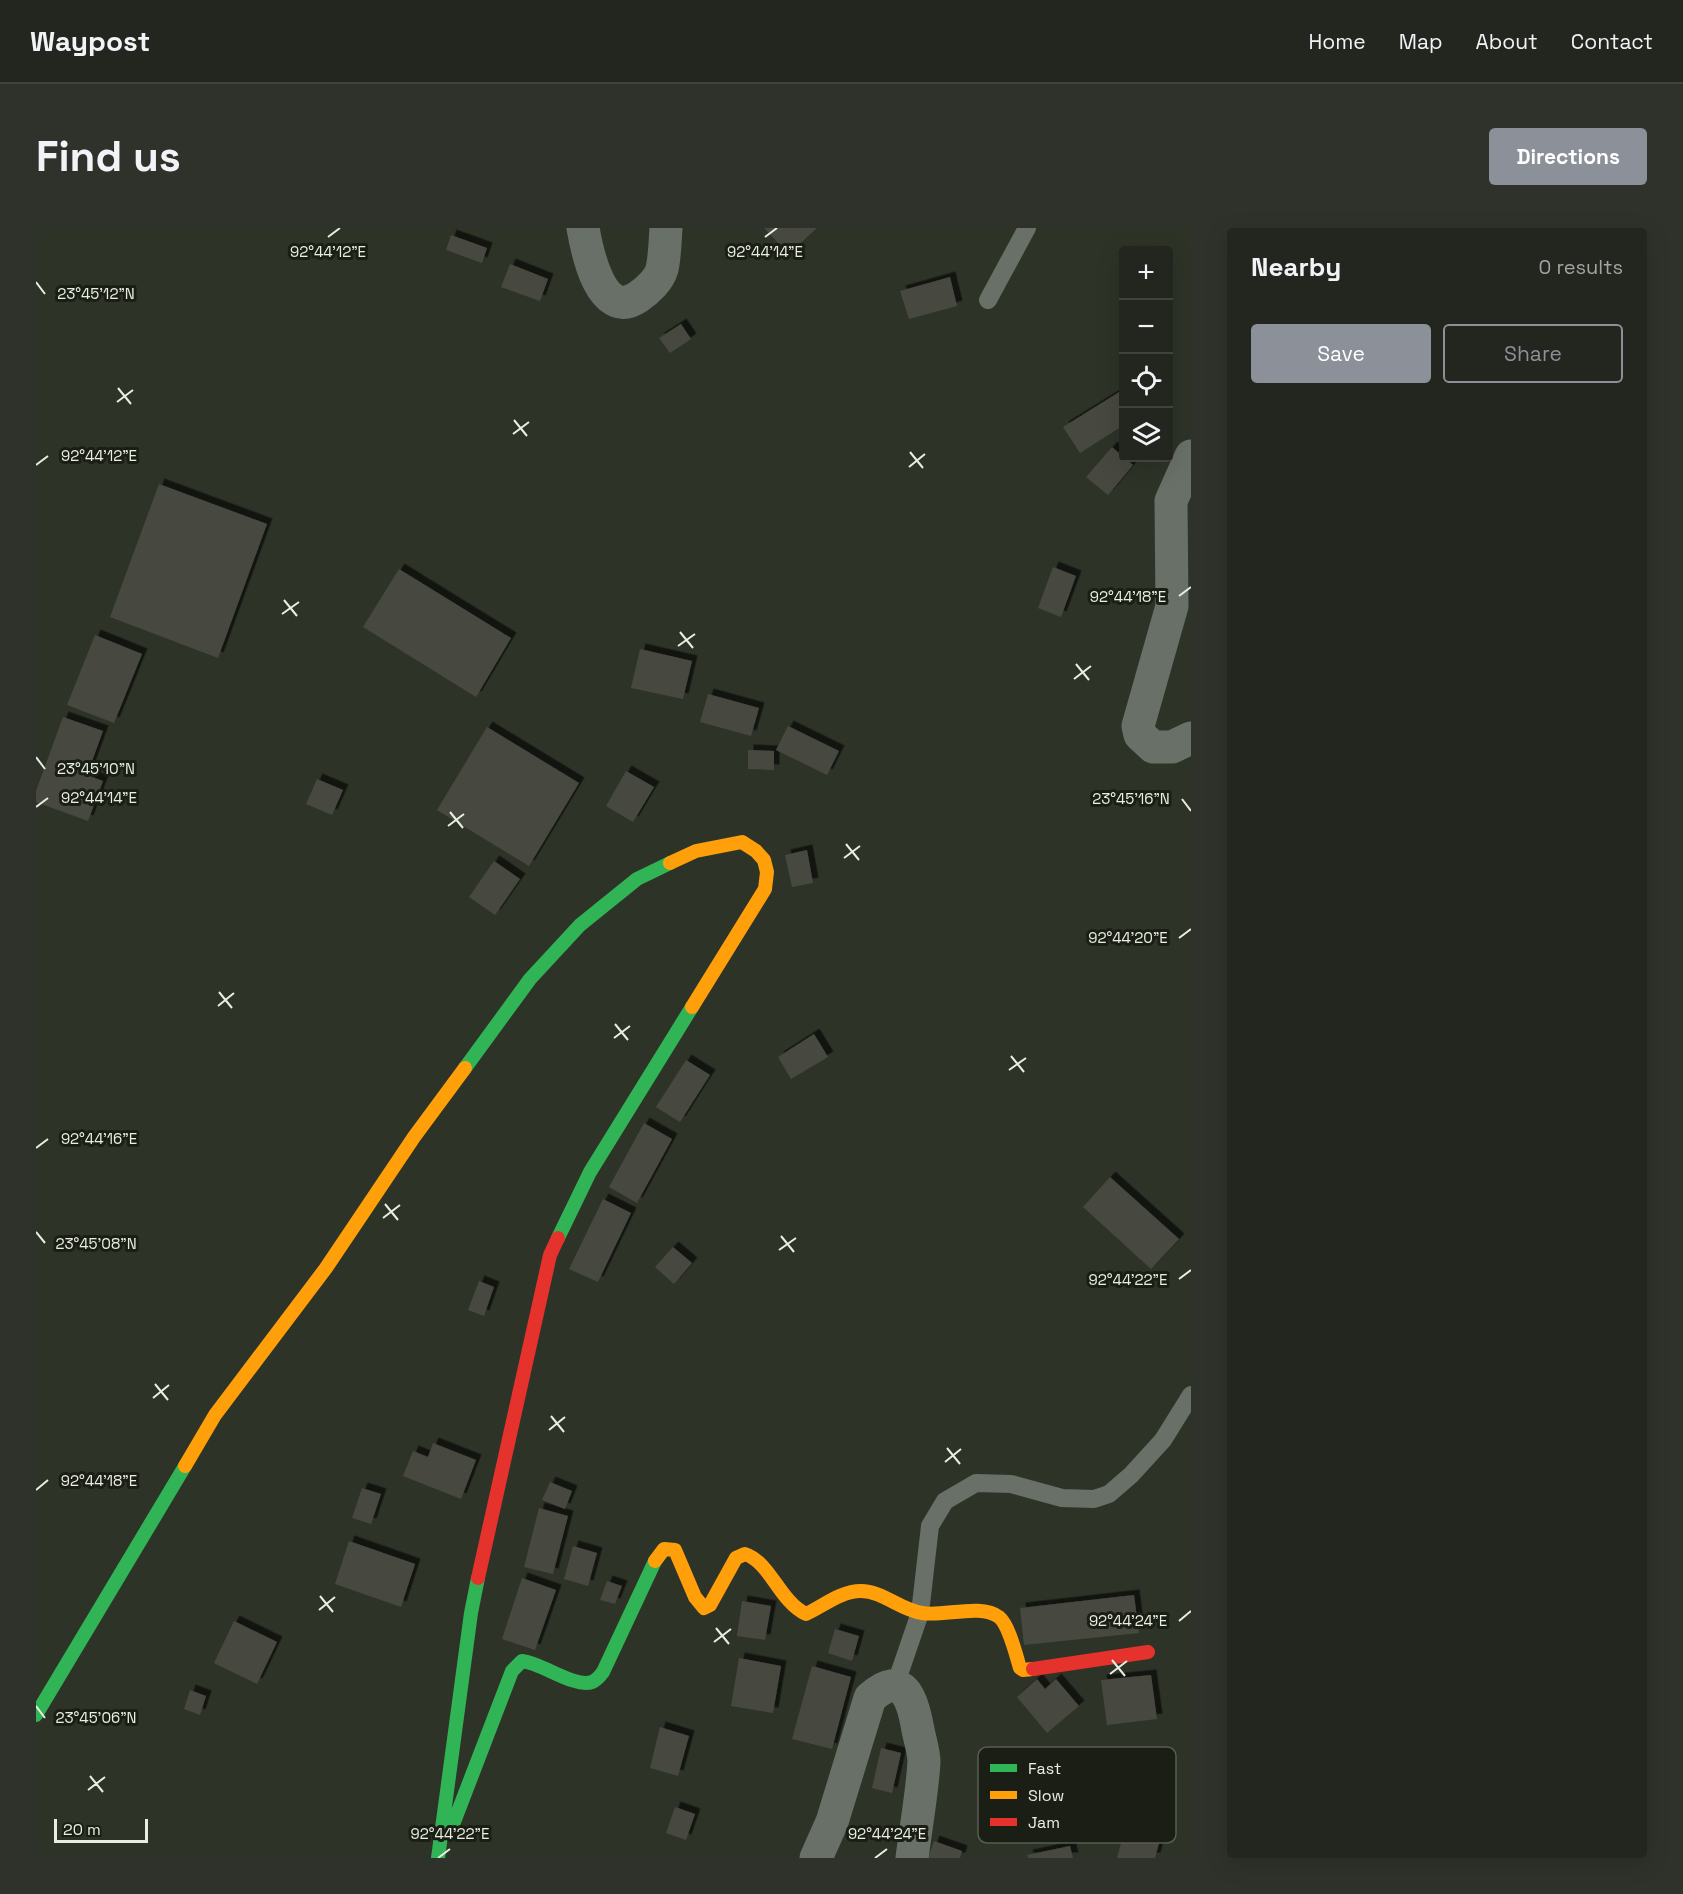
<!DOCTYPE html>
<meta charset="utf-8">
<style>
:root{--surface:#22261e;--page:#2e322b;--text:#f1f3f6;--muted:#a2a5a4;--line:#3f433c;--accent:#8c9099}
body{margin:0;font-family:"Space Grotesk",sans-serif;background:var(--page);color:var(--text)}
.controls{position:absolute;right:18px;top:18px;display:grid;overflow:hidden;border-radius:6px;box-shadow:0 6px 24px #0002}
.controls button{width:54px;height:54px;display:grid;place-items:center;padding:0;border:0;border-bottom:2px solid var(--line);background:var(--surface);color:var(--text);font:30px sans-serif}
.scale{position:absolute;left:18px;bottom:15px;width:94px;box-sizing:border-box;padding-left:6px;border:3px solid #e8efe2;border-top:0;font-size:16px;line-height:21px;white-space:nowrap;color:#e8efe2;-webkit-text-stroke:4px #1a1e14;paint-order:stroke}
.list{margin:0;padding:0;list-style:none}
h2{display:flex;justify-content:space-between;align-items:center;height:78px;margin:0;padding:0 24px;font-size:26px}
h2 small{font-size:20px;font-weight:400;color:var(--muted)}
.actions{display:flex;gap:12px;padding:18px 24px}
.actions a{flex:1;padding:14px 0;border:2px solid var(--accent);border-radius:6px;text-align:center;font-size:21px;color:var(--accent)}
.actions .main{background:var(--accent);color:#fff}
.icon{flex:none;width:33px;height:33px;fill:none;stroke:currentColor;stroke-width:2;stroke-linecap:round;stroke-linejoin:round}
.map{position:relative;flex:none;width:1155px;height:1630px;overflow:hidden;border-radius:6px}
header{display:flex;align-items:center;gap:36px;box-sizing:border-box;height:84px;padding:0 30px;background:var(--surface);border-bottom:2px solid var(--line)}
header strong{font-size:28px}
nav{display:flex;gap:33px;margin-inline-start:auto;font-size:21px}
.intro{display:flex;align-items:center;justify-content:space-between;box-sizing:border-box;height:144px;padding:0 36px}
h1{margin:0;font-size:42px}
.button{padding:15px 27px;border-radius:6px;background:var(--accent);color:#fff;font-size:21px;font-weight:700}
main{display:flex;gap:36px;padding:0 36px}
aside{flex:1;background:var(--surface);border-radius:6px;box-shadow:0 6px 24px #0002}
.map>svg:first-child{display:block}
.building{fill:#46493f;filter:url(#shadow)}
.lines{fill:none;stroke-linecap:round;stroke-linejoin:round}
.lane{stroke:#687068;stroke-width:18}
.street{stroke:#687068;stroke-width:33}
.fast{stroke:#30b455;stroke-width:14}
.slow{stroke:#ff9f0a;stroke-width:14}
.jam{stroke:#e5322d;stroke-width:14}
.ticks{fill:none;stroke:#e8efe2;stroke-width:2}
.key{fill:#1a1e14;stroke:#585d52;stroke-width:1.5}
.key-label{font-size:16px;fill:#e8efe2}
.ticks-label{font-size:15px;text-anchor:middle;fill:#e8efe2;stroke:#1a1e14;stroke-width:6;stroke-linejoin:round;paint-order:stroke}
</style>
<header>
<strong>Waypost</strong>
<nav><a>Home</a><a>Map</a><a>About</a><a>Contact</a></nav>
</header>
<div class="intro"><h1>Find us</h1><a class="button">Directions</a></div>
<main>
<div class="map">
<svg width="1155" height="1630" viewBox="0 0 1155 1630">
<defs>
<filter id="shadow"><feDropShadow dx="5.5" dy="-5.5" stdDeviation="0" flood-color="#0009"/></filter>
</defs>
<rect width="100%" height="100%" fill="#2e3328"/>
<path class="building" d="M728,0H781L753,26Z
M415,7L451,20L446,35L410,22Z
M474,36L512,51L504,73L465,59Z
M914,49L921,78L873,91L864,63Z
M645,96L655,111L634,125L623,110Z
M1088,161V197L1044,225L1027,199Z
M1076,219L1097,237L1072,267L1050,249Z
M123,256L231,296L182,430L74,389Z
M1017,339L1040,348L1025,389L1002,380Z
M363,341L475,410L440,469L327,399Z
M59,407L106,426L78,495L31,477Z
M604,421L656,433L647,471L595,460Z
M672,466L723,480L715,508L664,494Z
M27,489L67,503L51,547L67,553L52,593L0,574V563Z
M752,498L803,523L791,547L740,522Z
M451,499L543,555L493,638L401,582Z
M712,522L738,523V542L712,541Z
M590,543L618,559L597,594L570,578Z
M281,551L307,562L296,587L270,576Z
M771,622L777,655L756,659L749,627Z
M458,633L484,651L459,687L433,669Z
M778,806L792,829L755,851L742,829Z
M650,832L674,847L644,894L620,879Z
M608,895L636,911L601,975L573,959Z
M1074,949L1143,1011L1115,1041L1047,979Z
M567,971L595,985L562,1054L533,1041Z
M637,1019L656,1035L638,1056L619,1039Z
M443,1053L458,1059L448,1088L432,1082Z
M397,1215L440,1232L425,1271L367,1248L377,1223L392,1229Z
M514,1254L536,1263L529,1281L506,1272Z
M326,1260L345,1266L335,1296L316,1290Z
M503,1280L532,1288L517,1346L488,1339Z
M313,1313L379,1336L365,1379L299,1356Z
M537,1318L561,1325L552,1358L528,1351Z
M486,1350L520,1362L499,1422L466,1411Z
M571,1353L586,1358L579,1376L564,1372Z
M1098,1367L1103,1405L988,1417L984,1380Z
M706,1373L735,1378L729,1412L701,1408Z
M198,1393L241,1414L221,1456L178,1435Z
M799,1401L823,1408L816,1433L792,1425Z
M703,1430L745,1438L737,1485L695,1478Z
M776,1438L815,1449L796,1521L756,1511Z
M1115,1447L1121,1491L1071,1497L1065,1452Z
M1001,1451L1009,1461L1020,1451L1043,1478L1011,1505L981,1469Z
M154,1462L170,1468L164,1487L148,1481Z
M624,1499L653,1508L642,1548L614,1540Z
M845,1520L865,1525L856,1565L836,1560Z
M639,1579L659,1586L650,1612L630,1605Z
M1090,1598L1125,1608L1119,1630H1081Z
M898,1613L926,1623L924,1630H892Z
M1034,1618L1037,1630H992L991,1627Z"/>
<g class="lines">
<path class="lane" d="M952,72L991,0
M859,1458L884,1385L894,1298L909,1273L940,1255L975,1256L1026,1270L1058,1271L1073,1266L1095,1247L1127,1212L1155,1167"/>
<path class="street" d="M547,0C551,23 565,94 602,69C611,63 623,52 626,41C629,28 629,13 630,0
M1155,228L1135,273L1136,378L1102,498L1104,507L1117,519H1136L1155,510
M780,1630L796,1594L834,1470C868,1439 877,1473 882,1502C884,1512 888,1524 888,1534C886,1566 880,1598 876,1630"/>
<path class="fast" d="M429,840L494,751L544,697L601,651L634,635
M522,1010L554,944L656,779
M0,1487L149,1238
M418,1594L476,1443L486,1433C506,1435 538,1460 556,1454C561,1452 564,1448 567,1444L619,1333
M402,1630L435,1385L442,1350"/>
<path class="slow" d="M634,635L660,623L706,614L720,623L728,632L731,644L729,661L656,779
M149,1238L179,1187L290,1040L378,909L429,840
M619,1333L628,1321L639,1322L659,1369L668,1380L674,1377L700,1330L709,1326C735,1335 743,1373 770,1386C787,1378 805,1363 825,1363C847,1363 864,1382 886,1385C907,1389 945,1375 963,1389C973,1397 980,1427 984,1440L987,1442L997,1441"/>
<path class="jam" d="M442,1350L514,1027L522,1010
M997,1441L1112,1424"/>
</g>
<path class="ticks" d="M292,9L304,0M729,9L741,0M0,54L9,66M82,160L95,176M81,174L97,162M478,192L491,208M477,206L493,194M874,224L887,240M0,237L12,228M873,239L889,226M1143,368L1155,359M248,372L261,388M246,386L263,374M644,404L657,420M642,418L659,406M1040,436L1053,452M1038,451L1055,438M0,529L9,541M1146,571L1155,583M0,579L12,570M414,584L427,600M412,598L428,586M810,616L823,632M808,630L824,618M1143,710L1155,701M183,764L196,780M182,778L198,765M579,796L592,812M578,810L594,798M975,828L988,844M973,842L990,830M0,920L12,911M349,976L362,992M347,990L364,977M0,1004L9,1015M745,1008L758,1024M743,1022L760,1010M1143,1051L1155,1042M119,1156L132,1172M117,1170L133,1157M515,1188L528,1204M513,1202L529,1189M911,1220L924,1236M909,1234L925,1221M0,1262L12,1252M284,1368L297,1384M283,1382L299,1369M1143,1393L1155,1383M680,1400L693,1416M678,1414L695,1401M1076,1432L1089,1448M1074,1446L1091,1433M0,1478L9,1490M54,1548L67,1564M52,1562L69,1549M402,1630L414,1621M839,1630L851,1621"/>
<rect x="942" y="1519" width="198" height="96" rx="9" class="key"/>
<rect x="954" y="1536" width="27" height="8" fill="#30b455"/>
<rect x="954" y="1563" width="27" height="8" fill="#ff9f0a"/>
<rect x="954" y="1590" width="27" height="8" fill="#e5322d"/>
<g class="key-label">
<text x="992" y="1546">Fast</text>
<text x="992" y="1573">Slow</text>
<text x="992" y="1600">Jam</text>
</g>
<g class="ticks-label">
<text x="292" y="29">92°44'12"E</text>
<text x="729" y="29">92°44'14"E</text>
<text x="60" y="71">23°45'12"N</text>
<text x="63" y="233">92°44'12"E</text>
<text x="1092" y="374">92°44'18"E</text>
<text x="60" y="546">23°45'10"N</text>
<text x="63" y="575">92°44'14"E</text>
<text x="1095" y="576">23°45'16"N</text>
<text x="1092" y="715">92°44'20"E</text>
<text x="63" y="916">92°44'16"E</text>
<text x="60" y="1021">23°45'08"N</text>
<text x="1092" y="1057">92°44'22"E</text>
<text x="63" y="1258">92°44'18"E</text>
<text x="1092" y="1398">92°44'24"E</text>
<text x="60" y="1495">23°45'06"N</text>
<text x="414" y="1611">92°44'22"E</text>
<text x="851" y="1611">92°44'24"E</text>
</g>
</svg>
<div class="controls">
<button>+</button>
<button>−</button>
<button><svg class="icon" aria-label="locate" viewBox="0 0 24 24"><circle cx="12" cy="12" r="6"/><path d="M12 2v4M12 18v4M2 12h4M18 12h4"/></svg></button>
<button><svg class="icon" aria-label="layers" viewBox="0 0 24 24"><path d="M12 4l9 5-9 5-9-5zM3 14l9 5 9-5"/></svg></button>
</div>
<div class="scale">20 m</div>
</div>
<aside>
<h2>Nearby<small>0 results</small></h2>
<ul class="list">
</ul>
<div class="actions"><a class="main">Save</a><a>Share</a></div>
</aside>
</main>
